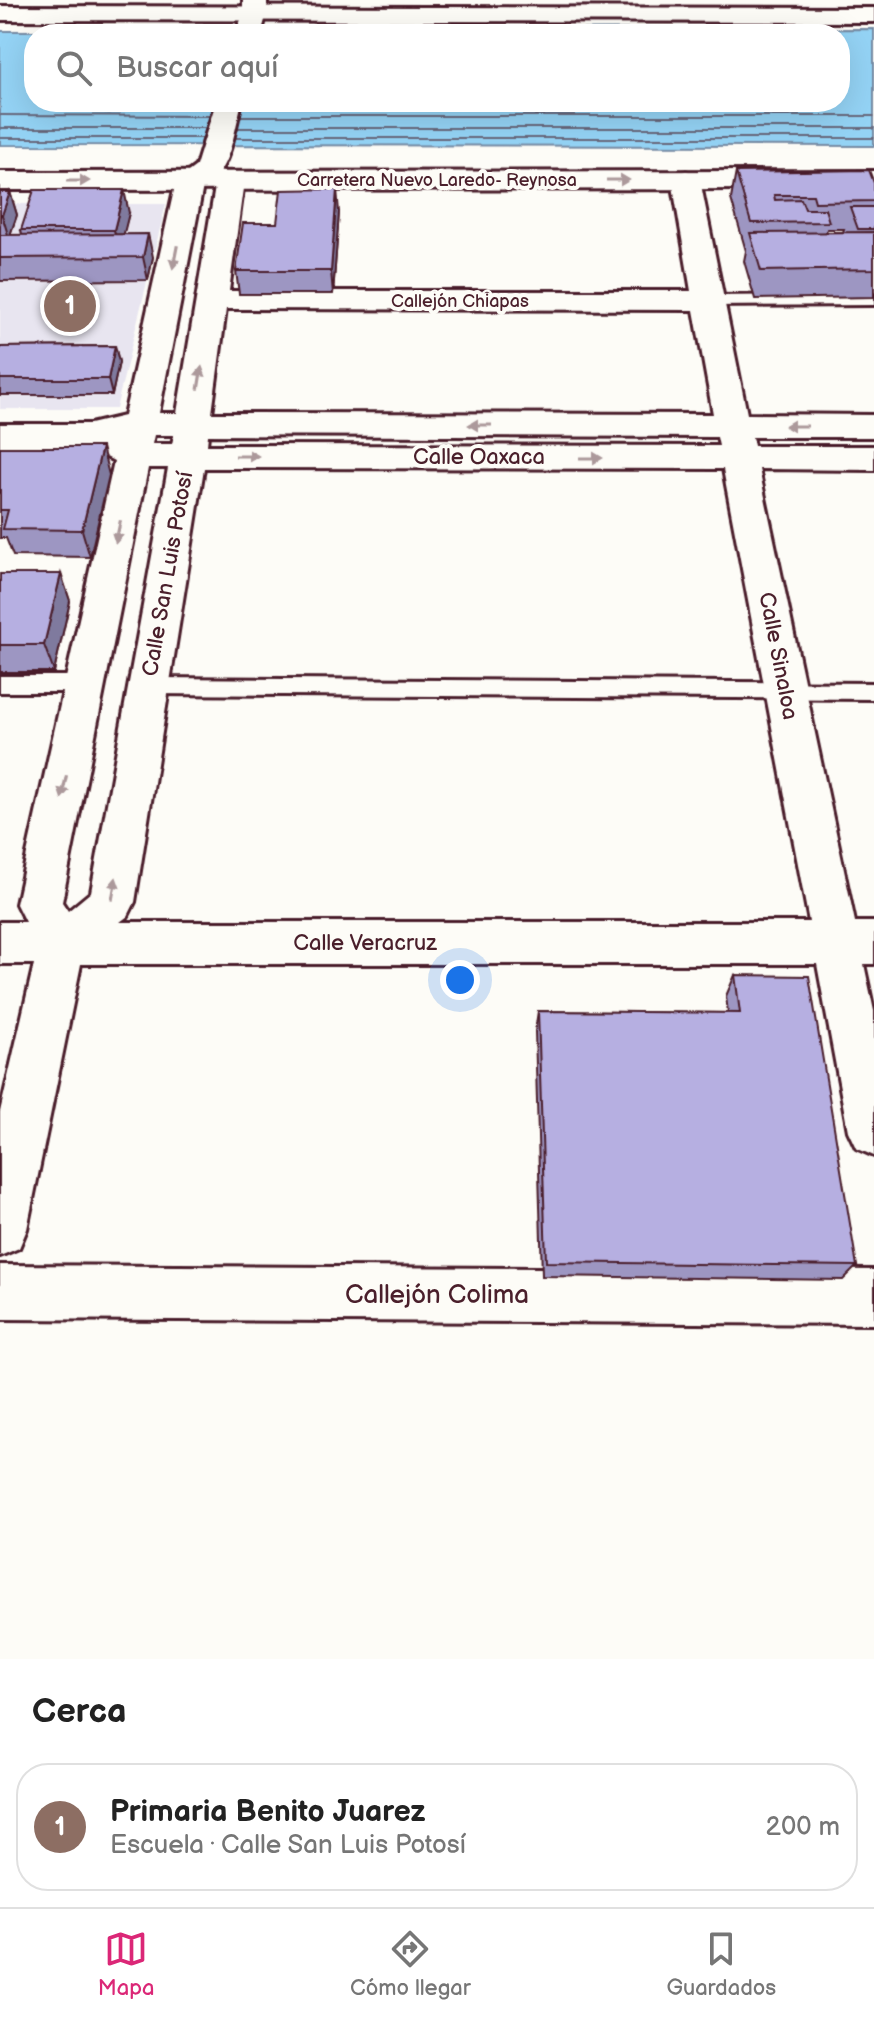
<!DOCTYPE html>
<html lang="es">
<meta charset="utf-8">
<style>
:root{--surface:#fff;--page:#f2f2f2;--text:#222;--muted:#767676;--line:#e0e0e0;--accent:#db2777}
body{margin:0;font-family:"Balsamiq Sans",sans-serif;background:var(--page);color:var(--text)}
.you{position:absolute;left:460px;top:980px;width:28px;height:28px;margin:-20px;border:6px solid #fff;border-radius:50%;background:#1a73e8;box-shadow:0 0 0 12px #1a73e833}
.badge{display:grid;place-items:center;width:52px;height:52px;border-radius:50%;background:var(--accent);color:#fff;font-size:26px;font-weight:700}
.pin{position:absolute;translate:-50% -50%;border:4px solid #fff;box-shadow:0 2px 8px #0006}
.list{margin:0;padding:0;list-style:none}
h2{display:flex;justify-content:space-between;align-items:center;height:104px;margin:0;padding:0 32px;font-size:34px}
h2 small{font-size:26px;font-weight:400;color:var(--muted)}
.list li{display:grid;grid-template-columns:52px 1fr auto;gap:24px;align-items:center;box-sizing:border-box;height:128px;margin:0 16px 16px;padding:0 16px;border:2px solid var(--line);border-radius:32px}
.list b{display:block;font-size:30px;white-space:nowrap}
.list p{margin:0;font-size:26px;white-space:nowrap;color:var(--muted)}
.list em{font-size:26px;font-style:normal;color:var(--muted)}
.icon{flex:none;width:44px;height:44px;fill:none;stroke:currentColor;stroke-width:2;stroke-linecap:round;stroke-linejoin:round}
.map{position:relative;flex:none;width:874px;height:1659px;overflow:hidden}
.search{position:absolute;background:var(--surface);box-shadow:0 8px 32px #0002;left:24px;right:24px;top:24px;height:88px;display:flex;align-items:center;gap:20px;box-sizing:border-box;padding:0 28px;border-radius:32px;color:var(--muted);font-size:30px}
.sheet{height:248px;background:var(--surface)}
nav{display:flex;justify-content:space-around;align-items:center;box-sizing:border-box;height:112px;border-top:2px solid var(--line);background:var(--surface);font-size:22px;color:var(--muted)}
nav a{display:grid;justify-items:center;gap:4px}
nav .on{color:var(--accent)}
.map>svg:first-child{display:block}
.built{fill:#e8e5f0}
.water{fill:#94d3f5;stroke:#768ba4;stroke-width:2;fill-rule:evenodd}
.lines{fill:none;stroke-linecap:round;stroke-linejoin:round}
.shore{stroke:#68677c;stroke-width:2}
.service-casing{stroke:#4a1f2b;stroke-width:6}
.minor-casing{stroke:#4a1f2b;stroke-width:6}
.tertiary-casing{stroke:#4a1f2b;stroke-width:6}
.primary-casing{stroke:#4a1f2b;stroke-width:6}
.service{fill:#fdfcf7;fill-rule:evenodd}
.minor{fill:#fdfcf7;fill-rule:evenodd}
.tertiary{fill:#fdfcf7;fill-rule:evenodd}
.primary{fill:#fdfcf7;fill-rule:evenodd}
.wall{fill:#9d96c2;stroke:#4a1f2b;stroke-width:2;fill-rule:evenodd}
.shaded-wall{fill:#7f7a9e;stroke:#4a1f2b;stroke-width:2}
.building{fill:#b6afe1;stroke:#4a1f2b;stroke-width:2}
.oneway{fill:#ac999b}
.labels{text-anchor:middle;dominant-baseline:central;stroke-width:8;stroke-linejoin:round;paint-order:stroke}
.far-street-label{font-size:18px;fill:#4a1f2b;stroke:#fdfcf7}
.street-label{font-size:22px;fill:#4a1f2b;stroke:#fdfcf7}
.near-street-label{font-size:26px;fill:#4a1f2b;stroke:#fdfcf7}
</style>
<div class="map">
<svg width="874" height="1659" viewBox="0 0 874 1659">
<rect width="100%" height="100%" fill="#fdfcf7"/>
<filter id="ink" filterUnits="userSpaceOnUse"><feTurbulence type="fractalNoise" baseFrequency=".0125" numOctaves="2"/><feDisplacementMap in="SourceGraphic" scale="16" xChannelSelector="R" yChannelSelector="G"/><feConvolveMatrix kernelMatrix="1 2 1 2 8 2 1 2 1" color-interpolation-filters="sRGB"/></filter>
<g filter="url(#ink)">
<path class="built" d="M0,204H166L116,409H0Z"/>
<path class="water" d="M874,29V146L0,145V31ZM34,34H840V102H34Z"/>
<g class="lines">
<path class="shore" d="M0,115L210,116
M241,116H874
M0,128H206
M238,128H874
M0,138H203
M235,138H874"/>
<defs>
<path id="service" d="M874,295V305L708,306L700,301L708,296Z
M0,676H86L93,679L96,684L93,689L86,692H0Z
M149,678L874,683V699L149,694L142,691L139,686L142,681Z"/>
<path id="minor" d="M243,0H267V13L264,18H246L243,13Z
M686,171L696,174L700,180L747,414L874,415V437H752L754,446H874V470L759,469L855,922H874V964H864L874,1011V1156L856,1148L848,1131L817,964H81L27,1229L19,1248L0,1256V1112L34,964H0V922H25L16,904L114,461L85,446H0V424H90L124,416L176,181L180,175L190,172L200,175L204,181L159,413H177L216,181L220,175L230,172L240,175L244,181L229,291H691L672,180L676,174ZM226,309L694,310L713,414L212,413ZM154,435H174L172,444H152ZM208,435L717,437L719,446L207,445ZM148,468H168L91,892L68,911L62,902ZM204,468L723,469L809,922H120L128,916L135,902Z
M0,1265L874,1270V1324L0,1319Z"/>
<path id="tertiary" d="M255,6L264,8L267,13L261,34H235L246,8Z
M216,102H242C233,134 228,199 180,187L176,181L196,166Z"/>
<path id="primary" d="M0,6L874,8V22L0,20Z
M874,171V189L0,190V172Z"/>
</defs>
<use href="#service" class="service-casing"/>
<use href="#minor" class="minor-casing"/>
<use href="#tertiary" class="tertiary-casing"/>
<use href="#primary" class="primary-casing"/>
<use href="#service" class="service"/>
<use href="#minor" class="minor"/>
<use href="#tertiary" class="tertiary"/>
<use href="#primary" class="primary"/>
</g>
<path class="wall" d="M736,172L874,183V297L755,299L744,261L746,251L731,199ZM827,229H844L843,232H826Z
M0,192H10L17,215L10,235H22L21,230L129,213L123,234L153,257L148,280L0,281Z
M339,212L333,294H239L236,271L277,223Z
M115,346L119,362L112,395H0V347Z
M0,447L109,475L90,557L13,556L6,538H0Z
M0,574H61L70,601L54,672H0Z
M735,975L857,1266L843,1280L542,1276L535,1031L538,1011L728,1013L726,996Z"/>
<path class="shaded-wall" d="M337,189L339,212L333,294L331,271Z
M124,190L129,213L119,253L114,230Z
M10,192L17,215L9,238L2,215Z
M148,234L153,257L148,280L143,257Z
M115,346L119,362L112,395L108,379Z
M102,447L109,475L90,557L82,530Z
M61,574L70,601L54,672L44,645Z"/>
<path class="building" d="M869,170L874,183V201L815,202L813,195H774L775,200L801,199L805,209H825L829,222L751,223L736,172Z
M337,189L331,271H236L243,223H277L281,190Z
M34,190H124L114,230H21Z
M0,192H10L2,215H0Z
M850,207H874V229H858Z
M874,232V269L761,271L750,233Z
M148,234L143,257L0,258V235Z
M115,346L108,379H0V347Z
M0,447H102L82,530L3,529L8,510H0Z
M0,574H61L44,645H0Z
M735,975L809,976L857,1266L546,1262L538,1011L740,1013Z"/>
<defs><path id="oneway-solid" d="M-6-.8H1V-3.2L6.5 0L1 3.2V.8H-6Z" transform="scale(2)"/></defs>
<g class="oneway">
<use href="#oneway-solid" transform="translate(618 180)"/>
<use href="#oneway-solid" transform="translate(78 181)"/>
<use href="#oneway-solid" transform="translate(175 257) rotate(101)"/>
<use href="#oneway-solid" transform="translate(200 378) rotate(-81)"/>
<use href="#oneway-solid" transform="translate(480 425) rotate(-180)"/>
<use href="#oneway-solid" transform="translate(796 426) rotate(-180)"/>
<use href="#oneway-solid" transform="translate(247 456)"/>
<use href="#oneway-solid" transform="translate(591 458)"/>
<use href="#oneway-solid" transform="translate(118 532) rotate(102)"/>
<use href="#oneway-solid" transform="translate(64 787) rotate(102)"/>
<use href="#oneway-solid" transform="translate(114 889) rotate(-80)"/>
</g>
</g>
<g class="labels">
<g class="far-street-label">
<text x="437" y="180">Carretera Nuevo Laredo- Reynosa</text>
<text x="460" y="301">Callejón Chiapas</text>
</g>
<g class="street-label">
<text x="479" y="457">Calle Oaxaca</text>
<text transform="translate(168 574) rotate(-80)">Calle San Luis Potosí</text>
<text transform="translate(778 656) rotate(79)">Calle Sinaloa</text>
<text x="365" y="943">Calle Veracruz</text>
</g>
<g class="near-street-label">
<text x="437" y="1295">Callejón Colima</text>
</g>
</g>
</svg>
<div class="you"></div>
<div class="pin badge" style="left:70px;top:306px;background:#8d6e63">1</div>
<div class="search"><svg class="icon" aria-label="search" viewBox="0 0 24 24"><circle cx="10" cy="10" r="6"/><path d="M15 15l6 6"/></svg>Buscar aquí</div>
</div>
<section class="sheet">
<h2>Cerca<small></small></h2>
<ul class="list">
<li><span class="badge" style="background:#8d6e63">1</span><div><b>Primaria Benito Juarez</b><p>Escuela · Calle San Luis Potosí</p></div><em>200 m</em></li>
</ul>
</section>
<nav>
<a class="on"><svg class="icon" aria-label="map" viewBox="0 0 24 24"><path d="M3 6l6-2 6 2 6-2v14l-6 2-6-2-6 2zM9 4v14M15 6v14"/></svg>Mapa</a>
<a><svg class="icon" aria-label="directions" viewBox="0 0 24 24"><path d="M12 3l9 9-9 9-9-9zM9 14v-3h6M13 9l2 2-2 2"/></svg>Cómo llegar</a>
<a><svg class="icon" aria-label="saved" viewBox="0 0 24 24"><path d="M7 4h10v16l-5-4-5 4z"/></svg>Guardados</a>
</nav>
